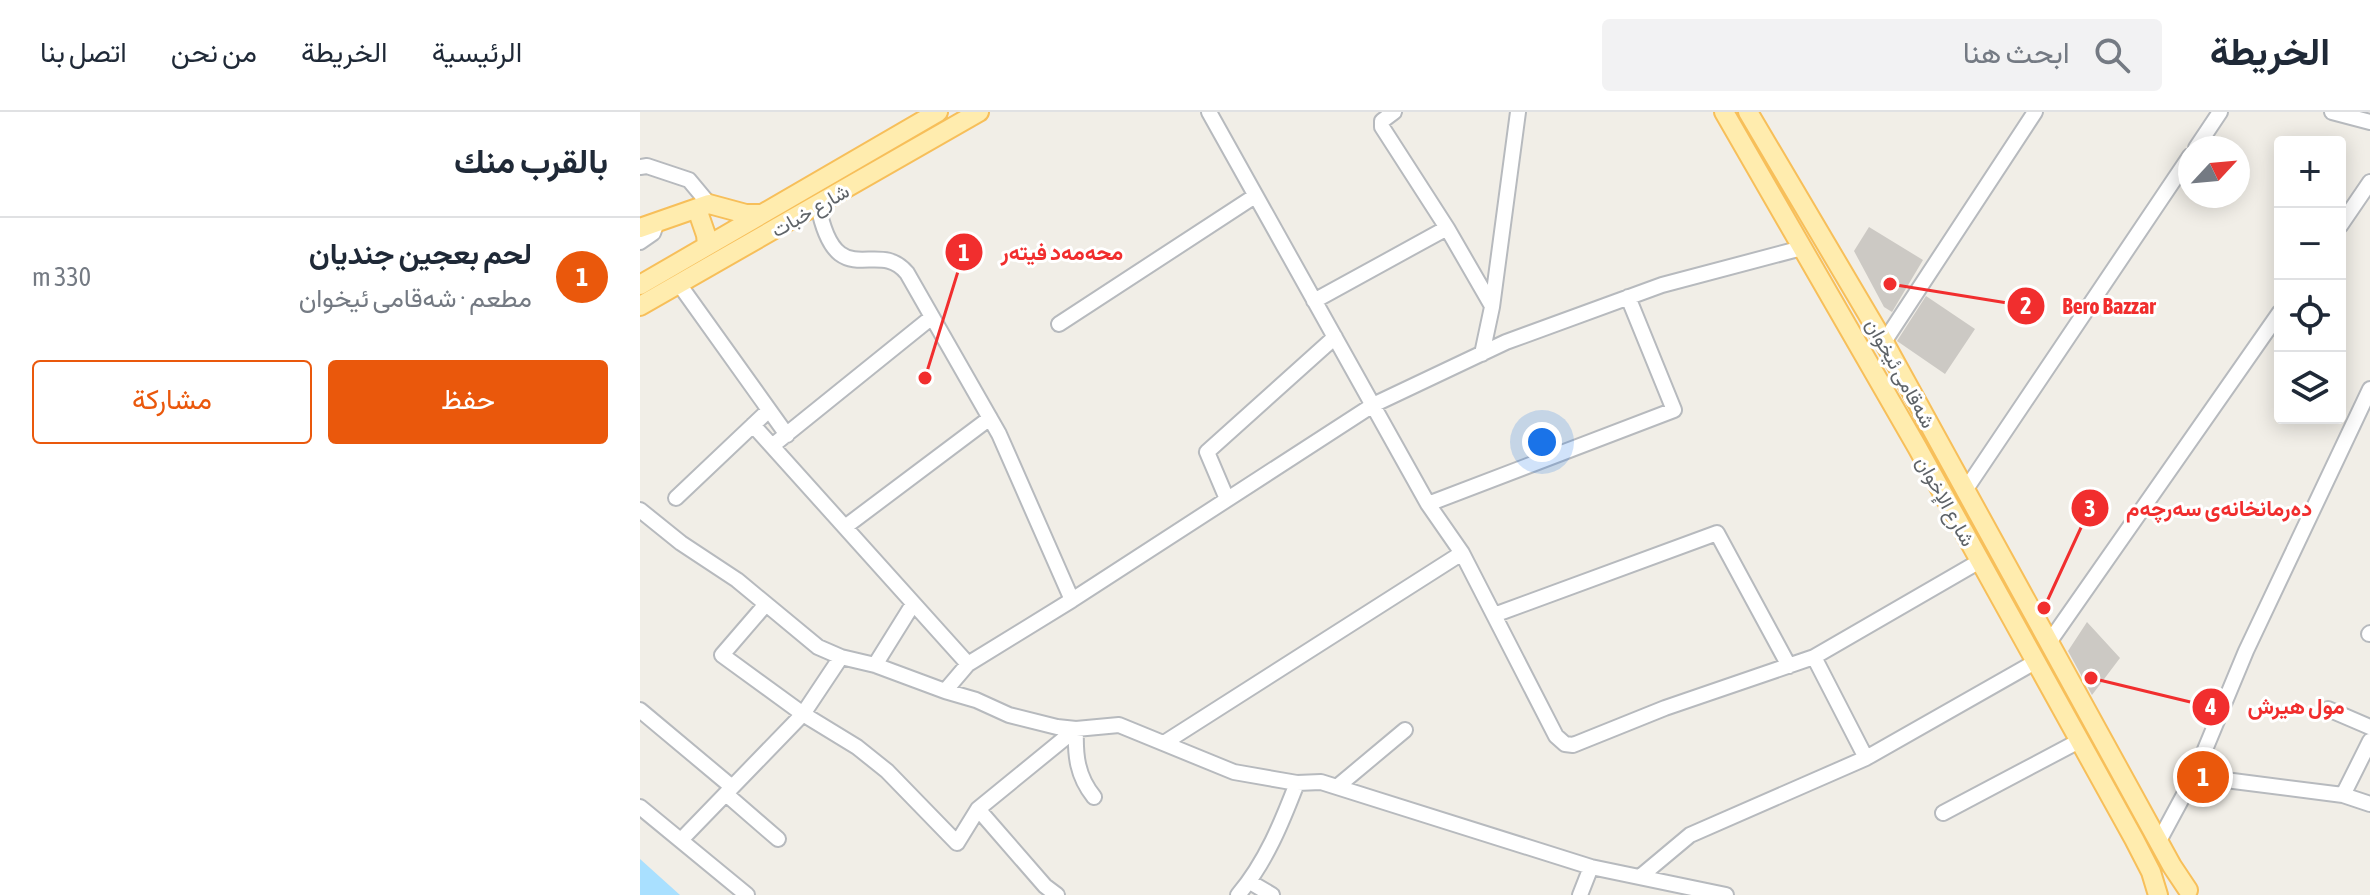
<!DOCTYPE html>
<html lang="ar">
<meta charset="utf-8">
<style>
:root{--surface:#fff;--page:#f2f2f3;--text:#1f2937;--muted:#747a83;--line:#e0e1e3;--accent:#ea580c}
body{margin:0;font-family:"Asap Condensed",Vazirmatn,sans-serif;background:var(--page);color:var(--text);direction:rtl}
.controls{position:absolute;right:24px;top:24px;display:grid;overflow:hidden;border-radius:8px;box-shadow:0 4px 20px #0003}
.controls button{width:72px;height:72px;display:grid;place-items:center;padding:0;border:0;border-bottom:2px solid var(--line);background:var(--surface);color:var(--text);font:40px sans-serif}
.compass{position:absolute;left:1538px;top:24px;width:72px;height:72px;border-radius:50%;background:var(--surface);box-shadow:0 4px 20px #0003;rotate:64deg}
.you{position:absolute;left:902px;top:330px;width:28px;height:28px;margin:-20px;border:6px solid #fff;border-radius:50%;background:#1a73e8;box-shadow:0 0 0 12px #1a73e833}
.badge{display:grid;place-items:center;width:52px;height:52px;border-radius:50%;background:var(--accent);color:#fff;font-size:26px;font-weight:700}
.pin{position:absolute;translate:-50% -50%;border:4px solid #fff;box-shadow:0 2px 8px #0006}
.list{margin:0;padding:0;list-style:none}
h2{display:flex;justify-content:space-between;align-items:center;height:104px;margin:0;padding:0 32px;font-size:34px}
h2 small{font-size:26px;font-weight:400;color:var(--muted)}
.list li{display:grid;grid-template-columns:52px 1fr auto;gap:24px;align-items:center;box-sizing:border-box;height:120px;padding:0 32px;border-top:2px solid var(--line)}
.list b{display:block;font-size:30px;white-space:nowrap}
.list p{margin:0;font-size:26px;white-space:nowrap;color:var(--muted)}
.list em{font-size:26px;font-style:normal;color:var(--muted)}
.actions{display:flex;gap:16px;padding:24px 32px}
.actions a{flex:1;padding:18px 0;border:2px solid var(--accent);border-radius:8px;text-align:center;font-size:28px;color:var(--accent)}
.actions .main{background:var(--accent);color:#fff}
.icon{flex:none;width:44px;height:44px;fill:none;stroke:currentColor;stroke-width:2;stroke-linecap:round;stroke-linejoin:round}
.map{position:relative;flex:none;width:1730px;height:783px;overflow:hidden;direction:ltr}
header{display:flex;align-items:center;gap:48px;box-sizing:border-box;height:112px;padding:0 40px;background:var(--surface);border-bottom:2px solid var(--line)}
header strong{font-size:38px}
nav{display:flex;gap:44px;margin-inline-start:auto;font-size:28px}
.search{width:560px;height:72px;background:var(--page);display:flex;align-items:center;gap:20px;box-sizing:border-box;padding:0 28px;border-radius:8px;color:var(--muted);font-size:30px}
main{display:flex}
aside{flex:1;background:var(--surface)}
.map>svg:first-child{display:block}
.water{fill:#a9e0ff}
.building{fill:#ccc9c4}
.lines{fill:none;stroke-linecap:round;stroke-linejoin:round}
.minor-casing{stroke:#b7babe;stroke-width:18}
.major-casing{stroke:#f7bf5a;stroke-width:22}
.minor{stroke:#fff;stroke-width:14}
.major{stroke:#ffecae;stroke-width:18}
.labels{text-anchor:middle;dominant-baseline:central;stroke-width:6;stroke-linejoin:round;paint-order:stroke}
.street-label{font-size:20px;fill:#5e6368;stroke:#fff}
.leader{fill:none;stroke:#f12e2e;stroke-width:3}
.callout-dot{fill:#f12e2e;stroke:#fff;stroke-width:3}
.mark-label{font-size:24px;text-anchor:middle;font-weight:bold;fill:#fff}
.callout-label{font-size:22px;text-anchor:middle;font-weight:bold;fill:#f12e2e;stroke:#fff;stroke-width:6;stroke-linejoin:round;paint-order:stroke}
</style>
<header>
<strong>الخريطة</strong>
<div class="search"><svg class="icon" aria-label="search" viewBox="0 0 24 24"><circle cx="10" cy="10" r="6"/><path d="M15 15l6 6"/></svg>ابحث هنا</div>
<nav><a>الرئيسية</a><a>الخريطة</a><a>من نحن</a><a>اتصل بنا</a></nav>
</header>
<main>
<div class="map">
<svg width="1730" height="783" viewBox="0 0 1730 783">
<rect width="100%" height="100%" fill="#f1eee7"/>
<path class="water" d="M0,747L40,783H0Z"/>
<path class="building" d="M1229,115L1283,148L1252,200L1244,195L1214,139Z
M1286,184L1335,217L1305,262L1257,229Z
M1447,510L1480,546L1452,583L1428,539Z"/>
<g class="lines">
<defs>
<path id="minor" d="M569,0L788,392L822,441L916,624L925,632L933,633L1025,596L1174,545L1340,449
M754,0L742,9V15L807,116L852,194
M1692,0L1730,10
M1556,36L1580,0
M0,55L7,54L49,68L69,92
M178,93C196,185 237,124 267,161L359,322L432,488
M1700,114L1730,70
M0,130L13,121L17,110
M39,172L147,323
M674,189L807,116
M419,212L615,84
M1244,230L1395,0
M842,242L852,195L878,0
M113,313L328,552L305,579L336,588L369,603L417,615L436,617L479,613L594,660L657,671L681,670L951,755L1086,783
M132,334L292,205
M1326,377L1550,44
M36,386L129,298
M587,387L567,340L695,225
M788,392L1034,298L988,185
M0,398L41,431L97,468L178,535L201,545L235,553L305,579
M205,415L350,306
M126,492L82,543L163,602L217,635L247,659L317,731L338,697L436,617
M854,503L1077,421L1149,554
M1729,522L1730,521
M1410,529L1640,200
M1174,545L1226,646
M328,552L432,488L733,293L866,230L1022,173L1162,136
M235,553L273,492
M1688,597L1730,615
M0,598L92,675
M436,617C435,643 437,664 454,685
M524,631L822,441
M1554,664L1703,683L1730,692
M698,674L765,618
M86,682L138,727
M1703,683L1730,629
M0,695L107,783
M338,697L405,774L417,783
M1303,701L1439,629
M41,728L163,602L201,545
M1519,729L1554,664L1606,539L1730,277
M1001,764L1050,723L1226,646L1395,550
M610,770L632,783
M598,783C626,750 642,710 657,671
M940,783L951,755"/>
<path id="major" d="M1084,0L1277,335L1494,727L1511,760L1518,783
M1108,0L1244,230L1532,754L1548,778
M57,97L66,123L67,133
M0,116L69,92L106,102H121
M0,173L298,0
M0,194L339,0"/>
</defs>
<use href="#minor" class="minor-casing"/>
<use href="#major" class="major-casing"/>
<use href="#minor" class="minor"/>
<use href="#major" class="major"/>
</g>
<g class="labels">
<g class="street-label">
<text transform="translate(170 98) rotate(-30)">شارع خبات</text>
<text transform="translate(1261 261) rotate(61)">شەقامی ئیخوان</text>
<text transform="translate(1306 389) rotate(61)">شارع الإخوان</text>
</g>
</g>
<path class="leader" d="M285 266L324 140M1250 172L1386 194M1404 496L1450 396M1451 566L1571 595"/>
<g class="callout-dot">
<circle cx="285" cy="266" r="8"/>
<circle cx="1250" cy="172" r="8"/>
<circle cx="1404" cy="496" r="8"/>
<circle cx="1451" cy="566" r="8"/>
<circle cx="324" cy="140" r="20"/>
<circle cx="1386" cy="194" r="20"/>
<circle cx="1450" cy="396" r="20"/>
<circle cx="1571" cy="595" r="20"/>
</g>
<g class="mark-label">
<text x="324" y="149">1</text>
<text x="1386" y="202">2</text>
<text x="1450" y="405">3</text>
<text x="1571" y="603">4</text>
</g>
<g class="callout-label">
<text x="422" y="148">محەمەد فیتەر</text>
<text x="1469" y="202">Bero Bazzar</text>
<text x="1579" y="404">دەرمانخانەی سەرچەم</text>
<text x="1656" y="602">مول هيرش</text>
</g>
</svg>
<div class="controls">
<button>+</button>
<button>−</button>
<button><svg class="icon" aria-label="locate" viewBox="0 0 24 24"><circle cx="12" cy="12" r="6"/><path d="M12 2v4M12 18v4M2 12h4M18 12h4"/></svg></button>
<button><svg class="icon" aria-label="layers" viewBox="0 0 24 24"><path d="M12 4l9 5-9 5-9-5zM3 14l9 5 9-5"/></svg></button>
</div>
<svg class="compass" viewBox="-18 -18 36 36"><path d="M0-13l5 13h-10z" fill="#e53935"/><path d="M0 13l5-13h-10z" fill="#747a83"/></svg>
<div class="you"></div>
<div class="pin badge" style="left:1563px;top:665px">1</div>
</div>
<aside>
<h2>بالقرب منك<small></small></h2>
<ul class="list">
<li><span class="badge">1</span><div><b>لحم بعجين جنديان</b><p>مطعم · شەقامی ئیخوان</p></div><em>330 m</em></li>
</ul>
<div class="actions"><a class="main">حفظ</a><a>مشاركة</a></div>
</aside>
</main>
